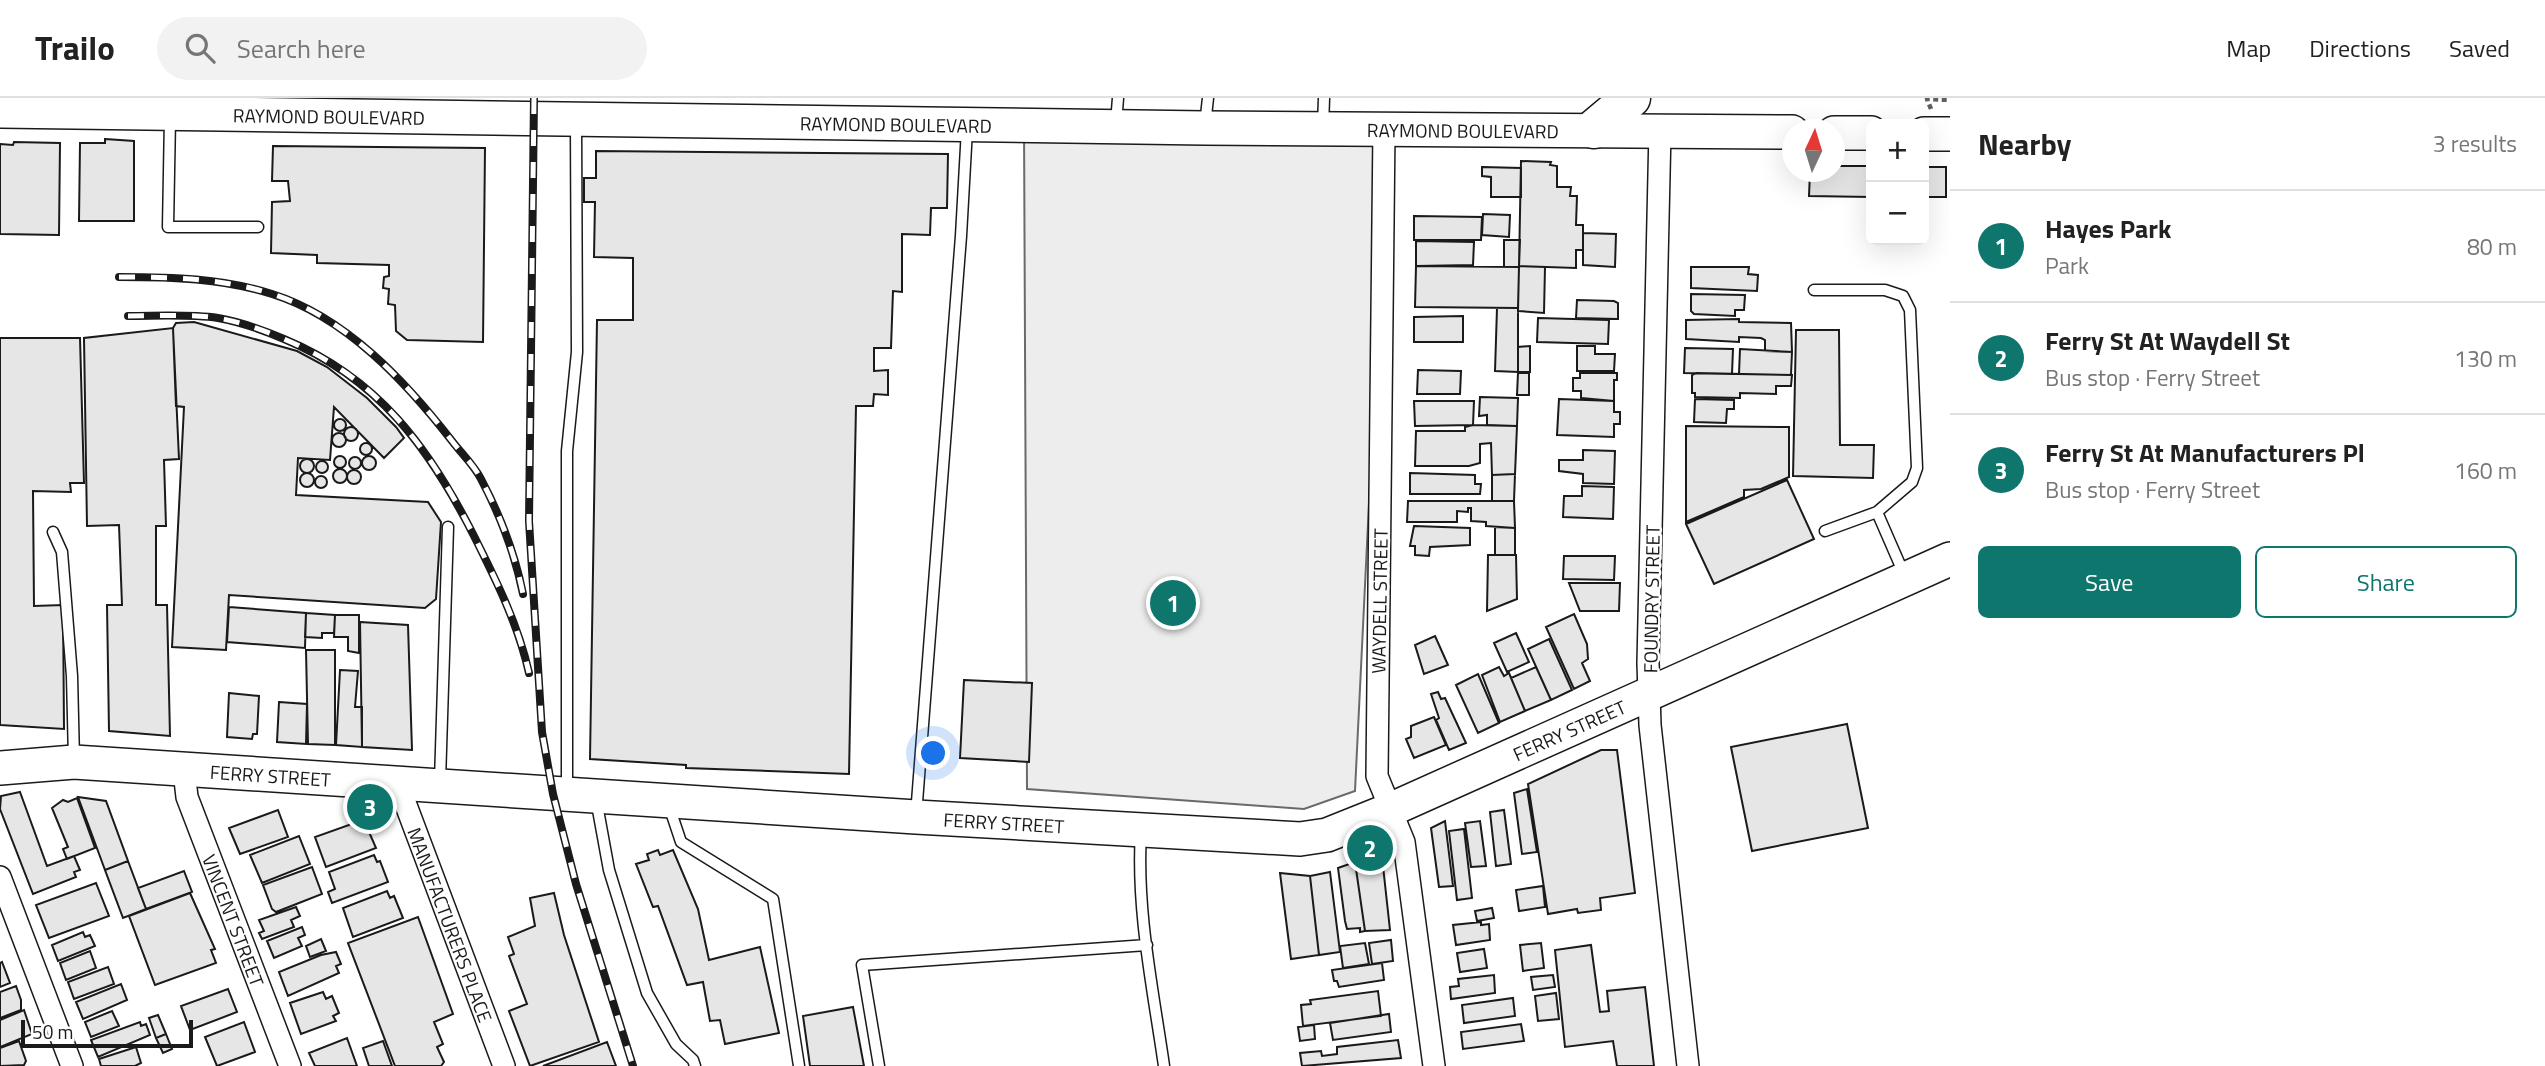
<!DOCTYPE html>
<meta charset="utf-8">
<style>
:root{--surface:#fff;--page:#f2f2f2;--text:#222;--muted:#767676;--line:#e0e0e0;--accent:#0f766e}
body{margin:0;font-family:"Titillium Web",sans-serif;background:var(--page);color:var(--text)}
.controls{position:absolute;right:21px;top:21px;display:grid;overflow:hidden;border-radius:10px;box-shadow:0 7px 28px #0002}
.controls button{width:63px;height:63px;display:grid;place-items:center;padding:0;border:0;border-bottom:2px solid var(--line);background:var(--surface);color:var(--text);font:35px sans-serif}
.compass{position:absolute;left:1782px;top:21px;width:63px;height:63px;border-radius:50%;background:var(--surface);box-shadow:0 7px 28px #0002;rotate:4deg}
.scale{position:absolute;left:21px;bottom:18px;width:172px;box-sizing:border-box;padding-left:7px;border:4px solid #1a1a1a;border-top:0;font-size:19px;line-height:24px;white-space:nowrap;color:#1a1a1a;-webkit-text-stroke:5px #fff;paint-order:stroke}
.you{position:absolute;left:934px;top:656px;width:24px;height:24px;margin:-18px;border:5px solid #fff;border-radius:50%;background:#1a73e8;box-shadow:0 0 0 10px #1a73e833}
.badge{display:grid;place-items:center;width:46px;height:46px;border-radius:50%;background:var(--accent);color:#fff;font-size:23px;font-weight:700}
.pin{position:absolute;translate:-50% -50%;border:4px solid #fff;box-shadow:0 2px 7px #0006}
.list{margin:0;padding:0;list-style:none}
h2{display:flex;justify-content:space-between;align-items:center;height:91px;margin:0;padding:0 28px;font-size:30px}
h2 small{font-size:23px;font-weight:400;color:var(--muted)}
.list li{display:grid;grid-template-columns:46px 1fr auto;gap:21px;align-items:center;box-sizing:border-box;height:112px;padding:0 28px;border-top:2px solid var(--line)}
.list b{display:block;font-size:26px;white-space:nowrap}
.list p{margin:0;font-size:23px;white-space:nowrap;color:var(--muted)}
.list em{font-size:23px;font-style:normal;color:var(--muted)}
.actions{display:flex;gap:14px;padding:21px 28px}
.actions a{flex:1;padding:16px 0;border:2px solid var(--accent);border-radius:10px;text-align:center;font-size:24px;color:var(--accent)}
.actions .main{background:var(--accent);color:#fff}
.icon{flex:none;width:38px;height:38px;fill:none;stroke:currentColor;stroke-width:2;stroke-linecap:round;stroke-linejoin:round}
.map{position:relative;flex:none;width:1950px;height:968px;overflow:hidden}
header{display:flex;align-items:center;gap:42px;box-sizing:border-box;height:98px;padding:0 35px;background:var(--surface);border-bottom:2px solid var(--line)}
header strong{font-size:33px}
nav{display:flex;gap:38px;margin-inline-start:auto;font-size:24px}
.search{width:490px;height:63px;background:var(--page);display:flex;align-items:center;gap:18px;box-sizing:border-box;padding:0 24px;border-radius:38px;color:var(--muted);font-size:26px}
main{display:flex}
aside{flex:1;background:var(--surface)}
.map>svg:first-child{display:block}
.green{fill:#ededed;stroke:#6a6a6a;stroke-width:2}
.building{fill:#e6e6e6;stroke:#1a1a1a;stroke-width:2}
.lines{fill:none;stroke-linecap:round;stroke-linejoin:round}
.service-casing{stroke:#1a1a1a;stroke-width:13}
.minor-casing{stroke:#1a1a1a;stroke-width:24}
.primary-casing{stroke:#1a1a1a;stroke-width:36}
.motorway-casing{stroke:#1a1a1a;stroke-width:41}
.path{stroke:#5f5f5f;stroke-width:4.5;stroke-dasharray:5 3.5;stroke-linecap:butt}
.service{stroke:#fff;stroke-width:10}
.minor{stroke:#fff;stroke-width:21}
.primary{stroke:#fff;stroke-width:33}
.motorway{stroke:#fff;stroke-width:38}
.rail-casing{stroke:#1a1a1a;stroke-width:8}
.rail{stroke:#fff;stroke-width:5;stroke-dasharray:16;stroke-linecap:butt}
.labels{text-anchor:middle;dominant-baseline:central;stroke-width:5;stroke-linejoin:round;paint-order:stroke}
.street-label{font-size:19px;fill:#1a1a1a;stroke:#fff}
</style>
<header>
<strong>Trailo</strong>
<div class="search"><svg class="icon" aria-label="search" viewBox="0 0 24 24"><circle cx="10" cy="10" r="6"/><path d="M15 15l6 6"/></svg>Search here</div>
<nav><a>Map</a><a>Directions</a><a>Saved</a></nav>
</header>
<main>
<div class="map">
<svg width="1950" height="968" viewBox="0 0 1950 968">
<rect width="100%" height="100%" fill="#fff"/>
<path class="green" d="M1024,24L1387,35L1355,693L1304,711L1027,691Z"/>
<path class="building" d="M105,41L134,43V123H79L80,45H105Z
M14,44L60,45L59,137L0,136V46L13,47Z
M273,48L485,50L483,244L407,242L396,233L395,207L388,206L389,191L383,190L384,179L389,178V167L317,165V157L271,155L272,104L290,103L288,83H272Z
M596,53L948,56L947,110H931L930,137L902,136V194L893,193L891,250H874V273L888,272V297L874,296L873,308H856L849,676L686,670V667L590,661L597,222H633V160L594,159L595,104H584V80H596Z
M1521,63L1551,64L1550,67L1557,68V89H1571L1570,98H1577L1576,127H1583V152H1576V170L1519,168Z
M1834,68H1871V99L1809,98L1810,74H1834Z
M1482,69L1521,70V99H1491V79L1482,78Z
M1924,69H1946V99H1924Z
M1483,116L1510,117L1509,139L1482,137Z
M1414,118L1482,119L1481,142H1414Z
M1583,135L1616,136L1615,169L1583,167Z
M1504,142H1520L1519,169H1504Z
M1416,143L1474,144L1473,167L1416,168Z
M1416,168L1519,169L1518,210L1415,209Z
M1519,168L1545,169L1544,215L1518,213Z
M1691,169H1749L1748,176L1758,177L1757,193L1691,190Z
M1691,196L1745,197L1744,212H1735V218L1694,216L1691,213Z
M1577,202L1614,203L1618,205V221L1576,220Z
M1497,210H1518V274L1495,273Z
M1463,218V244H1414V219Z
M1538,220L1609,222L1608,246L1537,244Z
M1739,221V224L1791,225L1792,254L1765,253V242L1761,240L1739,239V244L1686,241V222Z
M194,224L297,253L327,269L367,300L396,329L404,340L384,360L334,309L330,362L298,360L296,397L428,404L441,424L436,501L425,510L229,497L226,552L172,549L184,309L176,308L173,230L176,225Z
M173,230L179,361L164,362L166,428H156V507H167L170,638L109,633L107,507H122L119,427L87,428L84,240Z
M1796,232H1839L1840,347H1874L1873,380L1793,378Z
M0,240H80L84,385H70L71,394L33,393L34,508L63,507L64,631L0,627Z
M1530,248V274H1518V249Z
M1577,248H1595V256H1615L1614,273H1577Z
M1685,250L1733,251L1732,276L1684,275Z
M1740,251L1792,254L1791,277L1739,276Z
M1418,272L1461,273L1460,296H1417Z
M1518,275H1529V297H1517Z
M1580,275H1617V282H1614V303L1581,300V293H1573V280H1580Z
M1696,275L1792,277L1791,288H1776V296L1740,295V300L1695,299V295H1692V277Z
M1480,299L1518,300L1517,328L1487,327V317L1479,318Z
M1559,301L1614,303V314H1620V326H1614V339L1557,337Z
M1695,301L1734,302V311H1727L1726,325L1694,324Z
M1414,303H1474L1473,327L1415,328Z
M334 327a6 6 0 1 1 12 0a6 6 0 1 1-12 0Z
M1473,327L1517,328L1515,376L1492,377L1491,345L1480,346V365L1469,368H1415L1416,333H1465V329Z
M1686,328L1789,329V379L1761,391L1744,392V399L1686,424Z
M344 336a7 7 0 1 1 14 0a7 7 0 1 1-14 0Z
M332 342a7 7 0 1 1 14 0a7 7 0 1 1-14 0Z
M360 351a6 6 0 1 1 12 0a6 6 0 1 1-12 0Z
M1583,352L1615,353L1614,386L1583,385V376L1559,373V362H1583Z
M334 364a6 6 0 1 1 12 0a6 6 0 1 1-12 0Z
M362 365a7 7 0 1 1 14 0a7 7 0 1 1-14 0Z
M349 365a6 6 0 1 1 12 0a6 6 0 1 1-12 0Z
M300 368a7 7 0 1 1 14 0a7 7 0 1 1-14 0Z
M316 369a6 6 0 1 1 12 0a6 6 0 1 1-12 0Z
M333 378a7 7 0 1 1 14 0a7 7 0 1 1-14 0Z
M347 379a7 7 0 1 1 14 0a7 7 0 1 1-14 0Z
M1410,375L1475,377V386H1481L1480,396H1410Z
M300 382a7 7 0 1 1 14 0a7 7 0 1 1-14 0Z
M1515,376L1514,403H1492V377Z
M315 384a6 6 0 1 1 12 0a6 6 0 1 1-12 0Z
M1787,382L1814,441L1714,486L1686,426Z
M1582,388L1614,389L1613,421L1563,419L1564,398H1582Z
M1408,403H1514L1515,430L1486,428V424L1471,423V410H1468V414L1457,413V424H1407Z
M1414,428L1470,430V447L1430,449L1429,458L1415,457V448H1410Z
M1495,429L1515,430V457H1495Z
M1488,457H1516L1517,501L1487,513Z
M1564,458H1615L1614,482L1563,481Z
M1569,485H1620L1619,513H1580Z
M229,509L306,515L305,550L227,544Z
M306,515L335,517L334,535H322V540L305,539Z
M1574,516L1587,546L1588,561L1582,565L1590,583L1574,591L1546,529Z
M335,517H359V555L348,553V539H334Z
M360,524L408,527L412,652L362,649Z
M1516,535L1529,564L1507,574L1494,545Z
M1435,538L1448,567L1424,576L1415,547Z
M1549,541L1572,592L1551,602L1528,551Z
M306,552H335V647L308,646Z
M1499,569L1504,578L1509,575L1525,613L1500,624L1482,577Z
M1536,569L1551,602L1525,613L1511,580Z
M340,572L358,573L355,609H362V649L336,647Z
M1478,576L1499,625L1478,635L1456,587Z
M964,582L1032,585L1029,664L960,660Z
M1438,594L1441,601L1445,600L1466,645L1449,652L1436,622L1439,620L1431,596Z
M229,595L259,598L257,636H253L252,641L227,639Z
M279,604L307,606L306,646L277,644Z
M1434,619L1446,647L1414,660L1406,641L1411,639V628Z
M1847,626L1868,730L1752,753L1731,649Z
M1601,652H1617L1635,795L1600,800L1601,812L1578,815L1577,811L1548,816L1528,686Z
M1527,691L1537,754L1522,756L1514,695Z
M20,694L47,768L74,758L80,772L74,774L76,779L33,796L0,711L1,698Z
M78,699L106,703L128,763L105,772Z
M77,700L95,750L67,761L63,751L68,749L52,710L63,702L68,704Z
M278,712L288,739L240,756L229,730Z
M1504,712L1511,766L1496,768L1490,714Z
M360,723L362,729L366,727L376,750L326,769L315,739Z
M1445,723L1453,788L1439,789L1431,730Z
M1480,723L1486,768L1471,769L1465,725Z
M1464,731L1472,800L1457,802L1449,733Z
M299,738L310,766L262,785L250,757Z
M658,752L660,757L673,752L698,811L709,862L760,849L779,935L725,946L720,922L710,923L703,884L687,887L658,808L653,809L636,766L649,762L647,756Z
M1373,756L1382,759L1390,832L1365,833L1355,764Z
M374,757L377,764L380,763L388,784L332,805L328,794L335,791L329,774Z
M128,763L146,811L123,820L105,772Z
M1355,764L1365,833L1360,834V830L1347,831L1345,823L1338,770Z
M312,769L322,796L276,814L272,811L263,787Z
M184,773L192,794L146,811L138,790Z
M1330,774L1340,854L1319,857L1310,778Z
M1280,775L1310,778L1319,857L1291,861Z
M96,785L109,818L49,840L36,807Z
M1543,788L1545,809L1519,813L1516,792Z
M387,793L390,800L394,798L403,820L353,839L343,810Z
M190,795L215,851L211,852L216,865L155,887L129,818Z
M554,795L564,837L599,944L530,968L509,913L527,906L509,858L514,856L508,839L535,828L530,800Z
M296,809L300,818L291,822L294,829L262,841L259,835L264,833L259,822Z
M1492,810L1494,820L1477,823L1475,813Z
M418,819L453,916L434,924L443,946L437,949L444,964L441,968H395L348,845Z
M1481,824V827L1489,826L1490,842L1456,847L1453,827Z
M302,829L305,837L298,840L302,848L274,860L267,843Z
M83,834L85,839L90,837L95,848L58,863L52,847Z
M321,841L326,853L310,859L306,848Z
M1391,842L1393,863L1372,866L1369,845Z
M1365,845L1369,866L1343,870L1340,848Z
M1541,845L1544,870L1523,873L1520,847Z
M1591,847L1600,914L1609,913L1607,893L1645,889L1654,968H1617L1613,943L1565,949L1555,852Z
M1484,851L1487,870L1460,874L1457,855Z
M90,853L96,870L66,882L60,865Z
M336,854L341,866L336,868L339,875L288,898L279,874L321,857Z
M2,864L10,885L0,889V865Z
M1382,865L1384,882L1339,889L1337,883H1334L1332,872Z
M108,869L114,886L74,901L68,884Z
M1494,877L1495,895L1451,901L1450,889L1459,888L1458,881Z
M1553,877L1555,889L1533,892L1531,879Z
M121,886L127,902L83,921L76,904Z
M16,888L21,902V912L0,920V894Z
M228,891L237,914L190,932L181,908Z
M1378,893L1381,918L1303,928L1301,907L1311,906L1310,902Z
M323,894L326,901L332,898L339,915L333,918L336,923L301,936L290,905Z
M1556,895L1559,921L1538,923L1535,898Z
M1513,900L1515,918L1464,925L1462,907Z
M853,909L864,968H810L803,918Z
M24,912L32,936L0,949V922Z
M112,913L119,928L91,939L85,924Z
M1389,916L1391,934L1333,942L1330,925Z
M158,917L166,936L156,940L149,920Z
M140,924L141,928L146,926L150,937L98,959L91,942Z
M244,924L255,954L217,968L205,939Z
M1521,926L1524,943L1463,951L1461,934Z
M1314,927L1315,941L1300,943L1298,929Z
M166,936L172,951L163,955L156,940Z
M347,940L357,968H315L309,955Z
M1398,942L1401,960L1302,968L1300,955L1321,953L1322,958L1337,956V949Z
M19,943L26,963L24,967L0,968V950Z
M383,943L392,968H369L363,950Z
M607,944L616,968H543Z
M136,949L141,965L135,968H101L99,961Z"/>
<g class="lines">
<defs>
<path id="service" d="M170,20L168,129H258
M1116,25L1118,0
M1205,27L1208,0
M1323,29L1324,0
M1814,192H1885L1903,198L1910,212L1917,370L1912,384L1877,414L1904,476
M1825,433L1877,414
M53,434L62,454L72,578L74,662
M440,683L448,429
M567,691V353L577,254L576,25
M596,701L609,772L647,895L676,946L693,962L695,968
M669,708L681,744L773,801L799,968
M916,717L961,138L967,31
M1141,734C1136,812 1153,891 1164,968
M879,968L862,867L1147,847"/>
<g id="minor">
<path d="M1384,31L1377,678L1404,744L1434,968"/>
<path d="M1660,32L1648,565L1650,627L1688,968"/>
<path id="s1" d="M184,673L187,699L290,968"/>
<path id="s2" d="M398,686L504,968"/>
<path d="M0,779L72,968"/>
</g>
<g id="primary">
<path id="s3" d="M0,13L1205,30L1792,34"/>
<path d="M1834,35H1871"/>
<path d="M1924,36H1950"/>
<path id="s4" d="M0,670L74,664L916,719L1300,741L1327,737L1392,711L1950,461"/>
</g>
<path id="motorway" d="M1594,31L1631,0"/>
</defs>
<use href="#service" class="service-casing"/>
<use href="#minor" class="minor-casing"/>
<use href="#primary" class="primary-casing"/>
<use href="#motorway" class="motorway-casing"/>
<path class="path" d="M1931,11L1927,1L1950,2"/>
<use href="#service" class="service"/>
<use href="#minor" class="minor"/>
<use href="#primary" class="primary"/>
<use href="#motorway" class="motorway"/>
<defs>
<path id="rail" d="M534,0L529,423L542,634L553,696L576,786L633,968
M119,179C171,179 222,180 272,196C346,219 406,284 452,343C461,355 474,367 481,381C500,417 515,456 523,496
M128,218C158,218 189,216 218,220C241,224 263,232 284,241C378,280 429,349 474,438C496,482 518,526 529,575"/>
</defs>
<use href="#rail" class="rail-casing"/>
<use href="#rail" class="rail"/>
</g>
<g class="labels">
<g class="street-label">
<text stroke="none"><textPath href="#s3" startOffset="329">RAYMOND BOULEVARD</textPath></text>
<text stroke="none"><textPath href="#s3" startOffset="896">RAYMOND BOULEVARD</textPath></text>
<text stroke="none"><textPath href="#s3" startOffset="1463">RAYMOND BOULEVARD</textPath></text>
<text transform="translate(1651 501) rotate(-89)">FOUNDRY STREET</text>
<text transform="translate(1379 503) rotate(-89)">WAYDELL STREET</text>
<text stroke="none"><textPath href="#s4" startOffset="1594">FERRY STREET</textPath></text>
<text stroke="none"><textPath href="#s4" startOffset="271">FERRY STREET</textPath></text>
<text stroke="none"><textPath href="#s4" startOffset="1006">FERRY STREET</textPath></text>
<text stroke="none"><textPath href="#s1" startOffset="158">VINCENT STREET</textPath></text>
<text stroke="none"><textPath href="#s2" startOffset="150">MANUFACTURERS PLACE</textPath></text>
</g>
</g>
</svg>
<div class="controls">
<button>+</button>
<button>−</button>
</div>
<svg class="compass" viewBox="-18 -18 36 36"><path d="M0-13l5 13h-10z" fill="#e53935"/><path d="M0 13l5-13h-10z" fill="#767676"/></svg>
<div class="scale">50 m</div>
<div class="you"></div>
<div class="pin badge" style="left:1173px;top:505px">1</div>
<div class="pin badge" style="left:1370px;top:750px">2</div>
<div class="pin badge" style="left:370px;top:709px">3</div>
</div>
<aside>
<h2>Nearby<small>3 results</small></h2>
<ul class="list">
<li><span class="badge">1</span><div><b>Hayes Park</b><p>Park</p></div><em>80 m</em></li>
<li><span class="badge">2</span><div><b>Ferry St At Waydell St</b><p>Bus stop · Ferry Street</p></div><em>130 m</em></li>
<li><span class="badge">3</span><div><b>Ferry St At Manufacturers Pl</b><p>Bus stop · Ferry Street</p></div><em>160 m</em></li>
</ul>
<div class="actions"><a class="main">Save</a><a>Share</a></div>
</aside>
</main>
